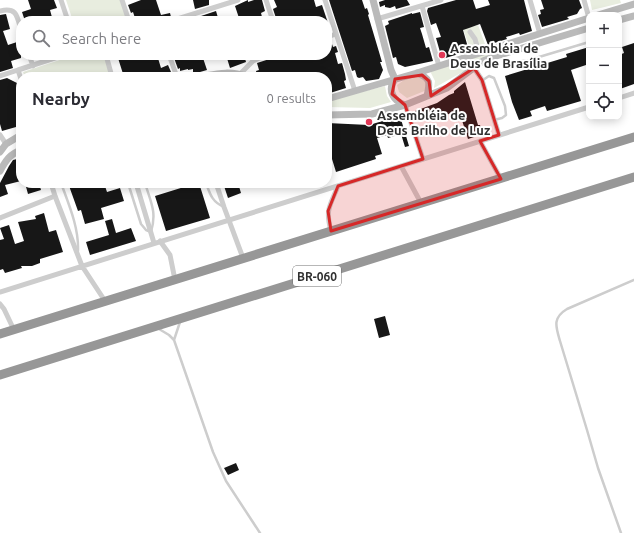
<!DOCTYPE html>
<meta charset="utf-8">
<style>
:root{--surface:#fff;--page:#f2f2f3;--text:#2b2b33;--muted:#7c7c81;--line:#e1e1e2}
body{margin:0;font-family:Ubuntu,sans-serif;background:var(--page);color:var(--text)}
.controls{position:absolute;right:12px;top:12px;display:grid;overflow:hidden;border-radius:8px;box-shadow:0 2px 10px #0003}
.controls button{width:36px;height:36px;display:grid;place-items:center;padding:0;border:0;border-bottom:1px solid var(--line);background:var(--surface);color:var(--text);font:20px sans-serif}
.list{margin:0;padding:0;list-style:none}
h2{display:flex;justify-content:space-between;align-items:center;height:52px;margin:0;padding:0 16px;font-size:17px}
h2 small{font-size:13px;font-weight:400;color:var(--muted)}
.icon{flex:none;width:22px;height:22px;fill:none;stroke:currentColor;stroke-width:2;stroke-linecap:round;stroke-linejoin:round}
.map{position:relative;flex:none;width:634px;height:533px;overflow:hidden}
.search{position:absolute;background:var(--surface);box-shadow:0 2px 10px #0003;left:16px;top:16px;width:316px;height:44px;display:flex;align-items:center;gap:10px;box-sizing:border-box;padding:0 14px;border-radius:16px;color:var(--muted);font-size:15px}
.panel{position:absolute;background:var(--surface);box-shadow:0 2px 10px #0003;left:16px;top:72px;width:316px;height:116px;border-radius:16px}
.map>svg:first-child{display:block}
.green{fill:#e8eddf}
.building{fill:#171717}
.lines{fill:none;stroke-linecap:round;stroke-linejoin:round}
.lane{stroke:#cdcdcd;stroke-width:2.5}
.street{stroke:#cdcdcd;stroke-width:5}
.secondary{stroke:#bababa;stroke-width:7}
.highway{stroke:#979797;stroke-width:9}
.marked{fill:#d62828;fill-opacity:0.2;stroke:#d62828;stroke-width:3;stroke-linejoin:round}
.poi-dot{fill:#e23857;stroke:#fff;stroke-width:1.5}
.labels{text-anchor:middle;dominant-baseline:central;stroke-width:4;stroke-linejoin:round;paint-order:stroke}
.shield{fill:#fff;stroke:#6e6e6e;stroke-width:1}
.shield-label{font-size:12px;font-weight:bold;fill:#303030}
.poi-label{font-size:13px;font-weight:bold;fill:#303030;stroke:#fff;text-anchor:start}
</style>
<div class="map">
<svg width="634" height="533" viewBox="0 0 634 533">
<rect width="100%" height="100%" fill="#fff"/>
<path class="green" d="M66,0H120L128,21H73Z
M590,0H620L621,3L592,10Z
M478,25L485,44L470,49L463,29Z
M511,45L434,88L435,81L430,71Z
M75,55H106L111,77H25L23,72Z
M419,75L425,80L427,90L407,98L399,92L397,85L407,78Z
M385,86L387,96L391,102L370,108L327,107V101Z"/>
<path class="building" d="M28,0H54L57,8L50,10L53,21H25L22,12L31,9Z
M141,0H156L161,15L170,13L171,17L158,21H136L133,12L131,13L128,5Z
M193,0H209V5L195,9Z
M248,0V2L254,0H262L265,11L261,13L263,21H240L235,6Z
M274,0H314L316,7L322,5L329,26L327,30V21H277L273,9L277,7Z
M329,0H362L365,9L367,8L369,14L368,15L382,62H380L383,70L379,79L366,81L363,77L359,78L357,77L355,70L352,71Z
M385,0H407L410,5L396,9L395,6L390,8L385,7V5L380,7L379,2Z
M456,0H473L476,9L490,5L488,0H524L532,31L520,35L519,33L506,37L507,39L488,45L480,24L469,28L463,30L469,51L442,59L436,38L441,37L436,23L431,25L427,11L428,8Z
M541,0H579L582,8L580,9L577,14L567,17L569,19L542,27L538,15L541,14L540,10L544,9Z
M216,11L219,21H186Z
M420,12L424,27L420,28L422,34L426,48L429,47L433,61L405,67L398,64L396,57L393,58L385,26L389,24L388,21L412,13V14Z
M6,14L10,29L3,31L8,45L17,42L19,49L21,48V58L11,61L13,68L0,72V15Z
M331,41L333,47L336,46L338,52L335,53L338,64L342,63L345,74L346,80L344,81L346,88L330,93L327,85V77H268L266,73L257,76L256,71L259,70L257,63L282,55H287L289,60L302,56V55H327V42Z
M634,43V84L620,89L619,55L624,53L622,47Z
M589,47V64L571,70L581,101L547,111L545,106L530,111L532,116L519,120L512,102L505,76L567,57L566,54Z
M110,55H157L161,68L168,65L171,72H169L171,77H124L118,58L112,60Z
M173,55H202L207,70L193,74V69L188,70V69L180,71V68L178,69Z
M226,55H244L246,62L230,68Z
M7,78L17,83L19,90L21,89V130L17,131L16,127L2,131L0,124V80Z
M465,82L478,125H480L483,134L468,139L459,111L432,119L430,112L416,116L415,111L437,103L449,95L454,93V91Z
M400,116L409,146L405,147L401,134L388,138L387,135L377,138L382,154L375,156L376,159L336,172L332,159L327,161V123L369,125Z
M21,158V181L5,185L8,194L0,197V183L9,166L13,160Z
M25,183H39L41,190L28,194Z
M68,183H104L107,192L120,188L124,201L101,208L104,219L85,224L81,210L78,211Z
M183,183H199L210,218L166,231L155,196L184,187Z
M223,183H238L241,193L228,198Z
M44,213L49,232L56,230L63,252L40,259V263L32,266H21L22,268L5,273L3,269L0,270V240L4,239L0,228L9,225L15,244L24,241L18,222L36,219L35,216Z
M112,219L116,233L131,228L136,241L90,255L86,242L109,235L105,221Z
M385,316L390,335L379,338L374,319Z
M236,463L239,470L228,475L224,468Z"/>
<g class="lines">
<path class="lane" d="M500,56L511,62H516L529,60L589,42
M483,80L489,76L494,78L505,106L506,115L502,118L494,120
M61,183C69,205 79,228 78,251
M128,183L141,224L146,230L151,232C157,212 151,203 145,183
M206,183C210,194 212,202 224,207
M159,329L169,335L174,340L213,452L226,481L260,533
M174,340L180,322
M621,533L598,468L587,430L560,341C556,327 552,318 567,309L634,280"/>
<path class="street" d="M61,0L68,21
M122,0L129,21
M266,0L273,21
M325,0L355,91
M530,0L540,34
M584,0L589,18
M422,6L439,66
M0,11C17,7 17,16 21,30
M377,19L441,0
M171,21L238,0
M470,32L475,39L479,53
M327,37L336,34
M29,55L33,66
M106,55L112,77
M169,55L177,77
M474,68L482,80L499,135
M240,74L253,61L266,55
M0,76L18,70
M21,79L18,70L64,55
M619,98L634,93
M405,105L423,159
M0,135L6,144
M480,141L501,179
M401,166L421,203
M51,183L55,196L82,266L105,301
M136,183L154,243
M216,183L224,207L243,258
M0,218L55,196
M331,231C325,209 330,206 338,186
M160,241L170,255L175,280
M0,292L589,107
M0,304L4,309L14,330"/>
<path class="secondary" d="M373,0L391,70L395,79C387,90 393,101 405,105
M598,15L634,4
M619,20L634,16
M417,73C431,78 430,83 427,96
M199,77C216,74 230,70 247,77
M327,99L417,73L589,18
M327,115L372,114L405,105L447,88L483,61L493,57L589,28
M0,152L6,144L21,135
M0,171C6,160 10,154 21,150"/>
<path class="highway" d="M0,334L634,137
M0,375L634,177"/>
</g>
<path class="marked" d="M474,68L482,80L499,135L480,141L501,179L331,231L328,211L338,186L423,159L405,105L392,94L395,79L422,75L429,81L431,96Z"/>
<g class="poi-dot">
<circle cx="442" cy="55" r="4"/>
<circle cx="369" cy="122" r="4"/>
</g>
<g class="labels">
<rect class="shield" x="293" y="266" width="48" height="20" rx="3"/>
<g class="shield-label">
<text x="317" y="276">BR-060</text>
</g>
<g class="poi-label">
<text x="450" y="48">Assembléia de<tspan x="450" dy="15">Deus de Brasília</tspan></text>
<text x="377" y="115">Assembléia de<tspan x="377" dy="15">Deus Brilho de Luz</tspan></text>
</g>
</g>
</svg>
<div class="controls">
<button>+</button>
<button>−</button>
<button><svg class="icon" aria-label="locate" viewBox="0 0 24 24"><circle cx="12" cy="12" r="6"/><path d="M12 2v4M12 18v4M2 12h4M18 12h4"/></svg></button>
</div>
<div class="search"><svg class="icon" aria-label="search" viewBox="0 0 24 24"><circle cx="10" cy="10" r="6"/><path d="M15 15l6 6"/></svg>Search here</div>
<section class="panel">
<h2>Nearby<small>0 results</small></h2>
<ul class="list">
</ul>
</section>
</div>
